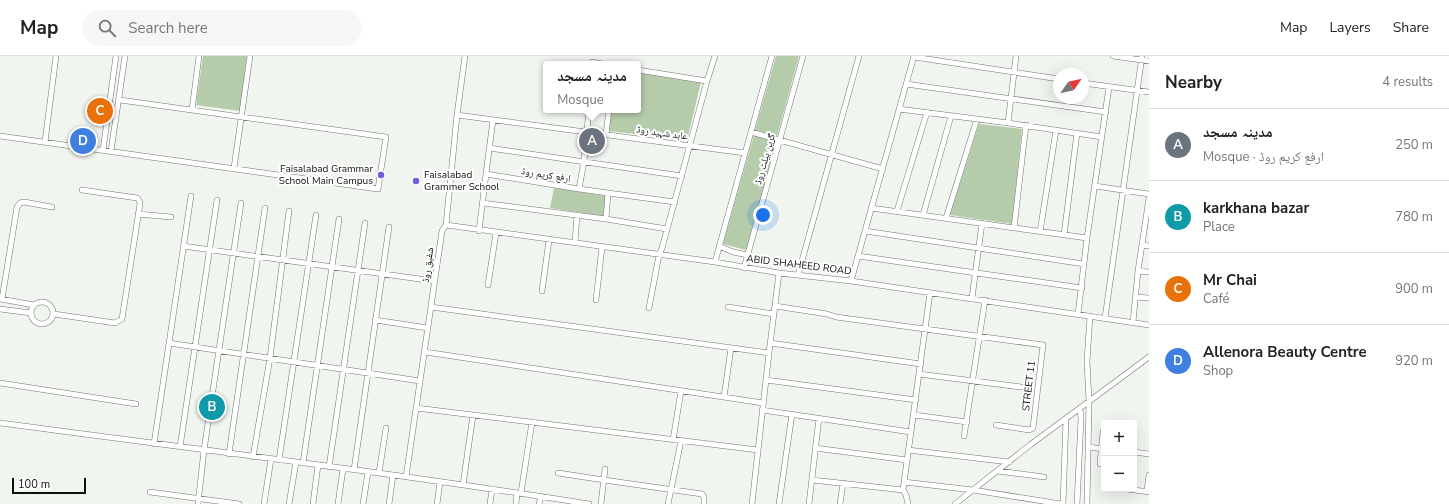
<!DOCTYPE html>
<meta charset="utf-8">
<style>
:root{--surface:#fff;--page:#f6f6f6;--text:#222;--muted:#767676;--line:#e0e0e0;--accent:#7c3aed}
body{margin:0;font-family:"Nunito Sans","Noto Naskh Arabic",sans-serif;background:var(--page);color:var(--text)}
.controls{position:absolute;right:12px;bottom:12px;display:grid;overflow:hidden;border-radius:4px;box-shadow:0 4px 16px #0002}
.controls button{width:36px;height:36px;display:grid;place-items:center;padding:0;border:0;border-bottom:1px solid var(--line);background:var(--surface);color:var(--text);font:20px sans-serif}
.compass{position:absolute;left:1053px;top:12px;width:36px;height:36px;border-radius:50%;background:var(--surface);box-shadow:0 4px 16px #0002;rotate:56deg}
.scale{position:absolute;left:12px;bottom:10px;width:74px;box-sizing:border-box;padding-left:4px;border:2px solid #0e0f0d;border-top:0;font-size:11px;line-height:14px;white-space:nowrap;color:#0e0f0d;-webkit-text-stroke:3px #fff;paint-order:stroke}
.you{position:absolute;left:763px;top:159px;width:14px;height:14px;margin:-10px;border:3px solid #fff;border-radius:50%;background:#1a73e8;box-shadow:0 0 0 6px #1a73e833}
.badge{display:grid;place-items:center;width:26px;height:26px;border-radius:50%;background:var(--accent);color:#fff;font-size:13px;font-weight:700}
.pin{position:absolute;translate:-50% -50%;border:2px solid #fff;box-shadow:0 1px 4px #0006}
.popup{position:absolute;left:543px;top:5px;width:98px;height:52px;box-sizing:border-box;display:grid;place-content:center;border-radius:4px;background:var(--surface);filter:drop-shadow(0 1px 3px #0005);font-size:13px;white-space:nowrap;color:var(--muted)}
.popup b{font-size:15px;color:var(--text)}
.popup::after{content:'';position:absolute;left:50%;top:100%;margin-left:-8px;border:8px solid transparent;border-top-color:var(--surface)}
.list{margin:0;padding:0;list-style:none}
h2{display:flex;justify-content:space-between;align-items:center;height:52px;margin:0;padding:0 16px;font-size:17px}
h2 small{font-size:13px;font-weight:400;color:var(--muted)}
.list li{display:grid;grid-template-columns:26px 1fr auto;gap:12px;align-items:center;box-sizing:border-box;height:72px;padding:0 16px;border-top:1px solid var(--line)}
.list b{display:block;font-size:15px;white-space:nowrap}
.list p{margin:0;font-size:13px;white-space:nowrap;color:var(--muted)}
.list em{font-size:13px;font-style:normal;color:var(--muted)}
.icon{flex:none;width:22px;height:22px;fill:none;stroke:currentColor;stroke-width:2;stroke-linecap:round;stroke-linejoin:round}
.map{position:relative;flex:none;width:1149px;height:448px;overflow:hidden}
header{display:flex;align-items:center;gap:24px;box-sizing:border-box;height:56px;padding:0 20px;background:var(--surface);border-bottom:1px solid var(--line)}
header strong{font-size:19px}
nav{display:flex;gap:22px;margin-inline-start:auto;font-size:14px}
.search{width:280px;height:36px;background:var(--page);display:flex;align-items:center;gap:10px;box-sizing:border-box;padding:0 14px;border-radius:22px;color:var(--muted);font-size:15px}
main{display:flex}
aside{flex:1;background:var(--surface)}
.map>svg:first-child{display:block}
.green{fill:#b5ccaa}
.lines{fill:none;stroke-linecap:round;stroke-linejoin:round}
.minor-casing{stroke:#727570;stroke-width:6}
.minor{stroke:#fff;stroke-width:5}
.poi-dot{fill:#715fd9;stroke:#fff;stroke-width:1.5}
.labels{text-anchor:middle;dominant-baseline:central;stroke-width:4;stroke-linejoin:round;paint-order:stroke}
.street-label{font-size:10px;fill:#0e0f0d;stroke:#fff}
.poi-label{font-size:10px;fill:#0e0f0d;stroke:#fff;text-anchor:end}
</style>
<header>
<strong>Map</strong>
<div class="search"><svg class="icon" aria-label="search" viewBox="0 0 24 24"><circle cx="10" cy="10" r="6"/><path d="M15 15l6 6"/></svg>Search here</div>
<nav><a>Map</a><a>Layers</a><a>Share</a></nav>
</header>
<main>
<div class="map">
<svg width="1149" height="448" viewBox="0 0 1149 448">
<rect width="100%" height="100%" fill="#f1f5f0"/>
<path class="green" d="M203,0H247L240,55L196,49Z
M776,0H799L777,80L755,74Z
M638,16L701,26L687,84L609,75L611,54H638Z
M979,68L1022,73L1012,168L950,159Z
M754,79L777,86L746,194L723,188Z
M554,132L606,140L603,160L550,152Z"/>
<g class="lines">
<defs>
<path id="minor" d="M1113,0L1149,5
M914,1L1059,23
M592,6L602,8
M638,14L707,25
M1083,27L1149,36
M906,28L1106,56
M899,53L1008,67L1102,81
M192,54L199,0
M457,59L745,97
M493,64L486,118L579,133L584,105L589,54
M1008,67L1016,0
M751,76L883,113
M606,78L609,54
M0,80L378,133L386,81L120,44
M45,86L56,0
M489,92L682,120
M103,94L116,0
M111,95L125,0
M234,112L250,0
M1095,130L1149,138
M579,133L608,137L606,163
M608,137L675,146
M483,147L606,163L667,173
M871,152L1087,182
M897,155L927,56
M138,158L171,161
M923,159L951,60
M946,162L977,63
M446,169L715,206L779,217L851,225L1149,269
M1014,172L1026,69
M479,175L486,118
M865,175L1084,208
M1040,176L1056,74
M1064,179L1077,77
M575,187L577,159
M1142,189L1149,190
M183,190L434,225
M719,190L733,196L748,199
M858,200L1082,232
M715,206L772,0
M744,212L803,0
M1138,215L1149,216
M798,219L859,0
M851,225L914,0
M488,229L496,177
M542,235L549,184
M1136,241L1149,242
M972,242L982,167
M0,243L34,249
M2,243L17,151L20,147L24,146L52,151
M596,244L602,191
M31 257a11 11 0 1 1 22 0a11 11 0 1 1-22 0Z
M775,250L827,258L836,261L1043,289L1033,372L1029,374L996,369
M431,251L769,297
M728,251L774,258
M649,252L659,199L662,192L707,25L715,0
M0,253L31,257
M54,258L115,267L122,263L140,148L139,144L137,142L82,134
M1078,258L1087,182L1109,31
M1105,262L1142,0
M375,264L428,272
M1133,266L1138,215L1149,142
M169,287L420,325
M770,287L921,308
M425,296L763,347
M919,318L1021,331
M766,324L916,344
M0,327L136,348
M724,341L731,292
M416,352L758,394
M762,354L911,376
M914,359L967,366
M0,367C196,393 393,417 589,448
M964,380L985,244
M673,384L681,335
M154,388L191,140
M180,391L217,144
M1088,391L1104,393
M815,392L907,404
M908,394L1009,406
M1134,396L1149,398
M229,398L265,152
M253,401L270,302L289,155
M279,404L316,159
M303,407L339,163
M1100,408L1103,376
M329,411L365,167
M354,414L389,171
M998,415L1044,421
M379,417L386,372
M558,417L604,424L702,438L704,441V448
M406,421L442,175L446,169L457,59L465,0
M812,424L903,434L930,237
M904,426L973,434L1061,448
M463,429L473,359
M1127,433L1149,436
M903,434L906,439L908,448
M1147,435L1149,419
M150,436L239,448
M521,437L532,366
M198,448L204,394L241,147
M264,448L271,403
M289,448L296,406
M313,448L318,409
M338,448L343,413
M363,448L368,416
M389,448L393,419
M437,448L440,426
M490,448L492,433
M516,448L517,437
M539,448L541,440
M601,448L605,413
M668,448L681,385
M752,448L769,297L779,217
M779,448L792,358
M809,448L819,362
M840,448L843,427
M955,448L1030,389L1149,301
M1063,448L1066,363
M1077,448L1081,363L1080,352
M1087,448L1089,346L1087,305L1090,260"/>
</defs>
<use href="#minor" class="minor-casing"/>
<use href="#minor" class="minor"/>
</g>
<g class="poi-dot">
<circle cx="381" cy="119" r="4"/>
<circle cx="416" cy="125" r="4"/>
</g>
<g class="labels">
<g class="street-label">
<text transform="translate(662 77) rotate(8)">عابد شہید روڈ</text>
<text transform="translate(765 103) rotate(-74)">گرین بیلٹ روڈ</text>
<text transform="translate(546 119) rotate(9)">ارفع کریم روڈ</text>
<text transform="translate(428 209) rotate(-82)">شفیق روڈ</text>
<text transform="translate(799 209) rotate(7)">ABID SHAHEED ROAD</text>
<text transform="translate(1029 330) rotate(-83)">STREET 11</text>
</g>
<g class="poi-label">
<text x="373" y="113">Faisalabad Grammar<tspan x="373" dy="12">School Main Campus</tspan></text>
<text x="424" y="119" text-anchor="start">Faisalabad<tspan x="424" dy="12">Grammer School</tspan></text>
</g>
</g>
</svg>
<div class="controls">
<button>+</button>
<button>−</button>
</div>
<svg class="compass" viewBox="-18 -18 36 36"><path d="M0-13l5 13h-10z" fill="#e53935"/><path d="M0 13l5-13h-10z" fill="#767676"/></svg>
<div class="scale">100 m</div>
<div class="you"></div>
<div class="pin badge" style="left:592px;top:85px;background:#6b7280">A</div>
<div class="popup"><b>مدینہ مسجد</b>Mosque</div>
<div class="pin badge" style="left:212px;top:351px;background:#0f9aa8">B</div>
<div class="pin badge" style="left:100px;top:55px;background:#e8710a">C</div>
<div class="pin badge" style="left:83px;top:85px;background:#3f7fe0">D</div>
</div>
<aside>
<h2>Nearby<small>4 results</small></h2>
<ul class="list">
<li><span class="badge" style="background:#6b7280">A</span><div><b>مدینہ مسجد</b><p>Mosque · ارفع کریم روڈ</p></div><em>250 m</em></li>
<li><span class="badge" style="background:#0f9aa8">B</span><div><b>karkhana bazar</b><p>Place</p></div><em>780 m</em></li>
<li><span class="badge" style="background:#e8710a">C</span><div><b>Mr Chai</b><p>Café</p></div><em>900 m</em></li>
<li><span class="badge" style="background:#3f7fe0">D</span><div><b>Allenora Beauty Centre</b><p>Shop</p></div><em>920 m</em></li>
</ul>
</aside>
</main>
